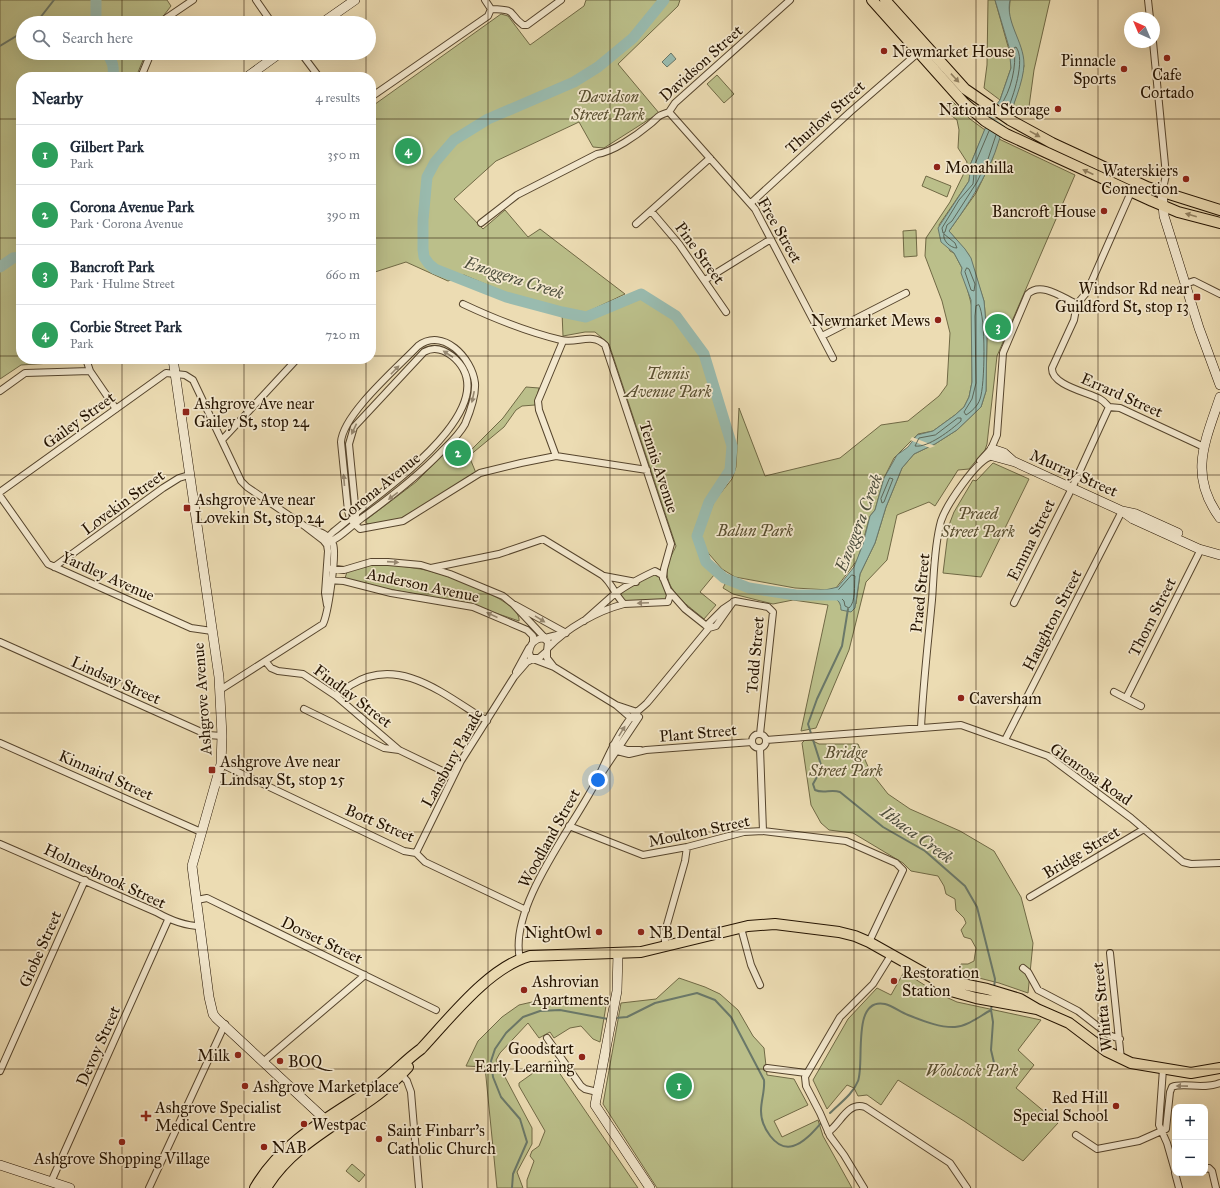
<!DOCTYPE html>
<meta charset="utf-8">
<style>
:root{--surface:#fff;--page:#f2f2f3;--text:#1f2937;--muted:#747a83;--line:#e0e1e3;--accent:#7c3aed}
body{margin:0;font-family:"IM FELL Great Primer",serif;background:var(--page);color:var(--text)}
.controls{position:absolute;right:12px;bottom:12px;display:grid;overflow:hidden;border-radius:8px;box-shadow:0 4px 16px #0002}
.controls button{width:36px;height:36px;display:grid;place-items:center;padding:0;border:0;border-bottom:1px solid var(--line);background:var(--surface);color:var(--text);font:20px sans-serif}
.compass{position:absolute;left:1124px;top:12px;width:36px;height:36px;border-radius:50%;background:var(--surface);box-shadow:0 4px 16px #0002;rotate:316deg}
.you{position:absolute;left:598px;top:780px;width:14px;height:14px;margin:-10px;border:3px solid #fff;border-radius:50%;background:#1a73e8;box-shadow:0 0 0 6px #1a73e833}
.badge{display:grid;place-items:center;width:26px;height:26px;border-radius:50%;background:var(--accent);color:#fff;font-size:13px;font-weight:700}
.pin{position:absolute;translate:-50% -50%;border:2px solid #fff;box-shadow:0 1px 4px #0006}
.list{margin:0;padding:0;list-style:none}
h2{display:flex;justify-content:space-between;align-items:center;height:52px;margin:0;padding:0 16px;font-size:17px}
h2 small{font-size:13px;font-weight:400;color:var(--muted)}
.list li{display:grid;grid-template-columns:26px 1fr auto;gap:12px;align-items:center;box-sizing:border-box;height:60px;padding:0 16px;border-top:1px solid var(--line)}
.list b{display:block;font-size:15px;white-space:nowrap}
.list p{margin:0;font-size:13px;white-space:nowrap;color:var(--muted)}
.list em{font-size:13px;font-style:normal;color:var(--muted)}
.icon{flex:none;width:22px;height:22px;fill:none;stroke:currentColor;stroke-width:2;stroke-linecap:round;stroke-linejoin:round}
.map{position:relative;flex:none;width:1220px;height:1188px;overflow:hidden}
.search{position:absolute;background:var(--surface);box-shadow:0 4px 16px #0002;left:16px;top:16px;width:360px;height:44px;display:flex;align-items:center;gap:10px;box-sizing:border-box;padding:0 14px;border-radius:22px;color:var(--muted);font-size:15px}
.panel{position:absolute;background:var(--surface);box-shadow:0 4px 16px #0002;left:16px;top:72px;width:360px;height:292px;border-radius:16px}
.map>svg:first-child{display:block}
.green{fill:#bbbf8a;stroke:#706945}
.water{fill:#99bbaf;stroke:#6a7869}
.pier{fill:#ecdcb3}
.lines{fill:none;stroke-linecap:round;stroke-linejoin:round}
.shore{stroke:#5e6758;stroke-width:1}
.stream{stroke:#6a7869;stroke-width:2}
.river{stroke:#99bbaf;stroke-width:11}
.street-casing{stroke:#56452d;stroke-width:8}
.secondary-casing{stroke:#241300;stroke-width:10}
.primary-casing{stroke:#241300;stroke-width:12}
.street{stroke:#f3e8ce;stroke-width:6}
.secondary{stroke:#f3e8ce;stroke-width:9}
.primary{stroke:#ecdcb3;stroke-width:10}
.oneway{fill:#928262}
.oneway2{fill:#968871}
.grid{fill:none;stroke:#241300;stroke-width:1;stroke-opacity:0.55}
.poi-dot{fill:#8f2418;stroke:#f3e8ce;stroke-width:1.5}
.labels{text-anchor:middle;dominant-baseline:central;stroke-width:3.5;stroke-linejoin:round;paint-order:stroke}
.poi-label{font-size:16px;fill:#241300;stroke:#f3e8ce;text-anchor:start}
.street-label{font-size:16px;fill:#241300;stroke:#f3e8ce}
.park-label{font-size:16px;font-style:italic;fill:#594f30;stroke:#f3e8ce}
.water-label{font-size:17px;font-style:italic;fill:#4d4e3d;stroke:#f3e8ce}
</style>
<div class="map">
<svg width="1220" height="1188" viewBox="0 0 1220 1188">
<rect width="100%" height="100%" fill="#ecdcb3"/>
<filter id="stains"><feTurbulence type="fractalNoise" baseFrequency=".005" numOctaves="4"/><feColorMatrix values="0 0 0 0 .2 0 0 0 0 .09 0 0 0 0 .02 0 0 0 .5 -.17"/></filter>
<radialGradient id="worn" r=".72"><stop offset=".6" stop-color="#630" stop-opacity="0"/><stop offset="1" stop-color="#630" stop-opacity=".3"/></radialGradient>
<path class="green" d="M0,0H167L171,6L158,23H23V53H146L136,77H21V359H81V361L21,365L0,379Z
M586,0H680L678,6L618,64L659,113L604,148L593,147L579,122L496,161L454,199L483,229L505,210L528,237L540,229L625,294L583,314L511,295L464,275L448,281L406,262L375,272L371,277V107L501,14L508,16L530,45L584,6Z
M988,0H995L1011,57V68L1000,100L984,88L987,65Z
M1010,0H1050L1034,70L1028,114L1013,107L1024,66L1009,15Z
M717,75L734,94L724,103L707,84Z
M952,101L970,119L985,130L971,163L969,181L939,225L950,251L954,253L962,268L972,307V382L969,397L964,407L955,415L933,431L918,434L894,458L884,478L875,510L870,516L858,559L836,588L829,590L795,588L735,577L722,569L703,547L701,534L703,527L715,500L732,479L736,467L739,408L765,476L840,458L881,425L908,421L939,396L947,385L950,333L942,301L925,256L926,238L950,202L965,171L967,162L958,148L959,130L957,120L943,109Z
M999,139L1075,175L997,356L987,444L985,450L969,469L958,470L935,506L929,502L897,515L887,560L866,582L849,650L816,728L801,731L828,605L793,600L773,604L733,594L723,588L726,582C760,595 796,595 832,597L838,600L841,605L856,604L860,574L875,543L886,507L902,468L914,454L935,444L957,430L981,407L986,391L987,335L984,301L969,255L949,231L976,193L992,160Z
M926,176L951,186L947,197L922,186Z
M916,230L917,256L904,257L903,231Z
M641,294L676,316L704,354L732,446L730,470L709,502L697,536L706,562L724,578L714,575L700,592L716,605L704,619C689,606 666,592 667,570C667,562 673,553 676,546L609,344L595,332H585L563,336L562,312L586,317Z
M526,387L539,388L535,405L522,406L516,410L504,427L469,456L476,473L404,518L371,525L366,523V520L416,482L456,441L467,451L472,449L503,418Z
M993,463L1029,479L981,577L943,573L949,525L954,512L973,480L976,481Z
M371,564C389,564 408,567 426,570C443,574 522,600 519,621L469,604L361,584L345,578L347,572Z
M652,574H658L668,596L665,600L625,601L620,595L622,592Z
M805,740H811L819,744H858L870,771L888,794L910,809L960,831L994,851L1021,897L1033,943L1028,993L999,983L959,973L958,970L961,964H968L974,961L976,948L971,939L964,937L961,930L966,923L964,918L956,910L955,899L946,894L944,886L938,876L911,871L903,863L853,833L829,830L821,823L811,805L802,743Z
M904,972L937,993L957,1002L1041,1020L1018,1050L1034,1065L1016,1088L1058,1123L1023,1161L964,1121L898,1080L881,1105L867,1095L858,1096L854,1088L847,1085L827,1109L813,1080L848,1019L877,988L891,995Z
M679,978L705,987L720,994L738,1010L753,1036L764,1048L767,1075L794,1079L808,1105L774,1121L782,1137L818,1120L823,1136L852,1188H657L603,1104L621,1003L656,999Z
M545,999L607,1000L600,1042L593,1039L581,1026L570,1028L554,1038L550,1032L539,1038L528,1023L500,1053L496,1060L532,1128V1144L517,1172L523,1188H497L485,1067L466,1066L478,1041L502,1017L519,1005Z
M550,1061L554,1065L638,1188H527V1180L534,1161L530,1156L532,1151L539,1146L545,1131L519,1086V1083Z
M352,1164L365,1175L359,1182L346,1171Z"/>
<path class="water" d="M995,0H1010C1005,22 1024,42 1024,64C1024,80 1012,110 1005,125C999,137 997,150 991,162C980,187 964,210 949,231L965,249L971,258L984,301L987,335L986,391L981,407L957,430L935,444L914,454L902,468L886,507L875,543L860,574L855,608L851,612L841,610C841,599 834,597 824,597L825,590L838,587L854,567L863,544L870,516L875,510L884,478L897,455L908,447L917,435L933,431L955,415L964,407L969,397L972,382L971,300L961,273L962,268L954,253L941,242L938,228L969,181L971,163L993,109L1000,100L1011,68L1009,47Z
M671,53L676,59L667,67L662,62Z"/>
<path class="pier" d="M995,102L1013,113L1006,127L989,115Z
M912,437L935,446L930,448L910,440Z"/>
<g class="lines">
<path class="shore" d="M1000,106C1011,92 1017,65 1014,48L1016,47C1026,60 1013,97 1007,111
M989,131L975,164L973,184L959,200L942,228L943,233L945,232L947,225L952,221L977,182L988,159L996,135
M944,234L955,243L957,248C950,248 942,240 944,234Z
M967,268L969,269L975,284L974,291L971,290L965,272Z
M979,305C986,317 985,386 980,399C978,406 971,412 966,415L964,412L972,399L976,383L975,316L976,306Z
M958,418H961V421C951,430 928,448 915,446L919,438L935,435Z
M890,478L893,479L884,502L882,503L881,499Z
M852,575L855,576C854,585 856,602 849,608L845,606L844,601L836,593Z"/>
<path class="stream" d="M36,23L54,0
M0,46L23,32
M848,609L842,646L817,699L808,724L822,768L813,784L815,790C823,794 831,789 840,792L883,827L925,851L965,886L977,907L995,979L994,988
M991,1010L993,1022L991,1050L995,1067
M615,1018L627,1017L655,1003L697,993L715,1000L731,1017L764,1080C765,1091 761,1100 761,1111C761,1126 775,1151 793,1146C804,1143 814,1131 821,1123
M830,1113C840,1103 853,1094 858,1081C865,1062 851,997 885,1004C893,1006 900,1012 908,1015C921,1020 940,1028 955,1027C968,1026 980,1016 991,1010L992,1004
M512,1188L513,1174L527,1142L520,1119L501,1097L493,1077L491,1061L495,1049L506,1033L523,1017L540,1011L560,1010L608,1019"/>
<path class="river" d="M96,0V23
M664,0L633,38L598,67L574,82L488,119L454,140L435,162L427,177L423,220V249L424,257L429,264L435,269L506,297L562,312L586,317L641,294L676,316L704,354L732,446L730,470L709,502L697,536L706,562L724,578L749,588L796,595H838
M106,53C113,61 114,67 113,77
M0,267L13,258L21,257"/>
<defs>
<path id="street" d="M256,0L272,23
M485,0L491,9
M1148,0L1150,18
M491,9C519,10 506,12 523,25H527L561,0
M164,23L165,19L193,0
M1153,42L1166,175L1162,193
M301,53L319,77
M141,77L151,53
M371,97L488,16L491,9
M669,112L755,209L833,358
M669,112L675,103L790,0
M1131,192L1087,292L1077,304L1074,320L1052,368C1051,385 1087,392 1100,399C1104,401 1106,404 1109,407L1120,408L1204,447
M751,203L850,112L919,52
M651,211L679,244L726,312
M481,223L517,195L597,154C613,152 637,135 649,125C659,117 656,116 669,112
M636,224L710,158
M705,280L771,239
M1185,284L1194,281L1220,294
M463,304C495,319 527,332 561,340C577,344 592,332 605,345L671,544L664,569L663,578
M822,336L906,293
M86,359L90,371L116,409
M0,391L25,373L90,371
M222,440L297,359
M556,456L539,410L538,401L563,341
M980,461L991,449L997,435L1003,353L1028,294C1041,281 1063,298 1077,304
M1072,488L1109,407
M0,492L166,373L185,375L193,380L241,481L247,487L306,527L323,540L327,545L328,551L325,593L327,605
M0,496L48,564L191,628L212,631
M326,543C338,540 351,526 362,518C391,497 417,477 441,452C450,443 459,435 465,424C470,412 476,396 475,383C472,358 443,327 418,346C398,367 343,414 341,442L348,511C349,518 354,524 360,529L403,521L480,473L521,463L556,456L647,470
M326,543L328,537L333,532C342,525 351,517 361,509C392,484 509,402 452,356C443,349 434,346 424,352L354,427L349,444L356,515L354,524
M54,567L163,488L179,478L189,475
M327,568L344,570L371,562H388L421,565L450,574L503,596L513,604L545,638
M431,568L499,554L543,539L602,575C612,583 615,595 624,604L668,602L670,595L662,575L655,571C640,578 624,586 611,597L584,621
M604,576L636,582
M327,580L344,581L391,593L473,607L527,630L533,636V642
M669,591L685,609L709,628
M1014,603L1072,488
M515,605L566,633
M706,626L723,609L735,601L768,607L773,612L760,734
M543,638L548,642L547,651L539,658H531L529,653C530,644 534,639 543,638Z
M545,638L565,633
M0,642L208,735L222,736
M548,648C567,628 597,611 624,604
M547,650V658L554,667L616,705L631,718H638L637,712L616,705
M533,659L554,667
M266,662L271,668L278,671L303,674L336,696L399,750L453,776
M516,672L529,648
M220,690L323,624C328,614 337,554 333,544C330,535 318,531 310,528
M1114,692L1141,706
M336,696C340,691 346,689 351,685C399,654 446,696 487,721
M1126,698L1201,549
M304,709L384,748L399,750
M921,728C923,685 928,643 932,600C934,575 934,546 941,521C946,506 977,458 993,456
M752 741a7 7 0 1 1 14 0a7 7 0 1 1-14 0Z
M766,740L961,725L1048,756L1131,818L1183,862L1191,864L1220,863
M1005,740L1122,511
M0,743L201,832
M613,745L617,751L629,754L646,750L752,742
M616,746L627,750H640
M760,748L763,831
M221,764L404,851L416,853L425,862L526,910
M601,774L639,717
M569,826L643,855L687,847L744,832L763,831L846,841L896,863L903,870L869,942
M0,844L156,912C170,920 184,926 200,926
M416,853L461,761L514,677L527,662L533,659
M1030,897L1144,829
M197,900L207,898L436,1010
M741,928L751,965L760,985
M666,947L664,935L685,861L687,847
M1110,953L1121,1059
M520,959C508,906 575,825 598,778C607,758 616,738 629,720C634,713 641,709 647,703C668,678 688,653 709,628L716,626L733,602
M1023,968L1028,972L1038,990L1078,1011L1109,1035L1120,1039
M547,1038L581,1086L585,1089L597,1092
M264,1061L365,975
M767,1068L806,1073
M1163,1069L1159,1125L1167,1143L1175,1171
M0,1071L85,880
M399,1072L407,1081L411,1092L419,1188
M828,1132C840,1125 847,1101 865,1107L950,1163L967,1188
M1076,1135L1097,1149L1139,1141L1166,1129L1170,1092L1172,1087C1183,1082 1203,1090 1220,1083
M1205,1169L1209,1168L1212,1171L1216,1188
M1175,1173L1179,1188
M51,1182L168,920
M149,1188L225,1024
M864,1188L844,1155L830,1136L820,1113L806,1086L805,1077L840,1017L873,984L891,955"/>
<path id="secondary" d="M322,23L355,0
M247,77L280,53
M1162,193L1164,216L1199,328L1220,385
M173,359L219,677L222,736L221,764L192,866L209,997L213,1014L216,1018L330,1124
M1220,397C1205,442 1188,475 1220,518
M993,456L1015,462L1122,511L1133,519L1199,549L1220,555
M993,456L992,449L1004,453L1013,461
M1122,511L1136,514L1178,533
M618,953L617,991L595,1105L650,1188
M0,1165L70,1188"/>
<path id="primary" d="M872,0L964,103L985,121L1006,134L1152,201L1178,212L1220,223
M885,0L965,89L1010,120L1052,143L1147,187L1220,210
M933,978L987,989L1020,999L1037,1009L1069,1023L1106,1051L1131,1063L1191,1073L1220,1068
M255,1188C283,1139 336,1114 381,1083C395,1072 407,1059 421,1049C450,1018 489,967 530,956L641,952L748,926L775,924L839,932L855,936L869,942L933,978L942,987L951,991L976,998L1037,1009
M266,1188C299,1133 367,1114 408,1067"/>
</defs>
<use href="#street" class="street-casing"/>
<use href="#secondary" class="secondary-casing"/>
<use href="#primary" class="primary-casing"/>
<use href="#street" class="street"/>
<use href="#secondary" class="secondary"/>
<use href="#primary" class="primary"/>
</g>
<defs><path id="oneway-solid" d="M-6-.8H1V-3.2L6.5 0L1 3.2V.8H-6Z"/></defs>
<g class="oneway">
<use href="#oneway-solid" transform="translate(955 78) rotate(47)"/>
<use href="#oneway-solid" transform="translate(1035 134) rotate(29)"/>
<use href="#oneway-solid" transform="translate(1088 172) rotate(-155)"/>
<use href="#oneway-solid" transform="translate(1191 215) rotate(-164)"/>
</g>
<g class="oneway2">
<use href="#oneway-solid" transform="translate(448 354) rotate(-147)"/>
<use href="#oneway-solid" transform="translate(395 370) rotate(-46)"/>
<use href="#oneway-solid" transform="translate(473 397) rotate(102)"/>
<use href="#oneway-solid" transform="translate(354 429) rotate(115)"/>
<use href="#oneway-solid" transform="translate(344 480) rotate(-95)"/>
<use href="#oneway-solid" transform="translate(393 496) rotate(143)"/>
<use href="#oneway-solid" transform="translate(393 562) rotate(4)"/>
<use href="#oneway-solid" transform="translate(643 603) rotate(178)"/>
<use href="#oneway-solid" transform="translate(492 615) rotate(-156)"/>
<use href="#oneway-solid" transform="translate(540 619) rotate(32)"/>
<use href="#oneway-solid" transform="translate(622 731) rotate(-58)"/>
<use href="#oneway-solid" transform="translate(1182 1086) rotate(-179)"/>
</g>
<path class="grid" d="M122,0V23M244,0V23M366,0V23M488,0V1188M610,0V1188M732,0V1188M854,0V1188M976,0V1188M1098,0V1188M122,53V77M244,53V77M366,53V77M0,119H21M371,119H1220M0,238H21M371,238H1220M0,356H21M371,356H1220M122,359V1188M244,359V1188M366,359V1188M0,475H1220M0,594H1220M0,713H1220M0,832H1220M0,950H1220M0,1069H1220"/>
<g class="poi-dot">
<circle cx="884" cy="51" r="4"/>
<circle cx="1167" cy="58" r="4"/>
<circle cx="1124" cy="69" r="4"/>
<circle cx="1058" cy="109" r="4"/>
<circle cx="937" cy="167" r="4"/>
<circle cx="1186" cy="179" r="4"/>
<circle cx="1104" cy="211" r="4"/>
<rect x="1193" y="293" width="8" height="8" rx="2"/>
<circle cx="938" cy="320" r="4"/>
<rect x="182" y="408" width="8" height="8" rx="2"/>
<rect x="183" y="504" width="8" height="8" rx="2"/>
<circle cx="961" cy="698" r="4"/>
<rect x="208" y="766" width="8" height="8" rx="2"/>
<circle cx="599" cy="932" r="4"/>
<circle cx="641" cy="932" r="4"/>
<circle cx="894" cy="981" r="4"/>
<circle cx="524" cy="990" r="4"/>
<circle cx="238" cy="1055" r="4"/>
<circle cx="582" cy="1057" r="4"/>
<circle cx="280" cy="1061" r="4"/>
<circle cx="245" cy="1086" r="4"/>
<circle cx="1116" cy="1106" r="4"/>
<path d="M144 1110h4v4h4v4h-4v4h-4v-4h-4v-4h4z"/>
<circle cx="304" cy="1124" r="4"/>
<circle cx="379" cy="1139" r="4"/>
<circle cx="122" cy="1142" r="4"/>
<circle cx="264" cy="1147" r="4"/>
</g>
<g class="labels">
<g class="poi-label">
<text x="892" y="51">Newmarket House</text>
<text x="1116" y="60" text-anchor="end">Pinnacle<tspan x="1116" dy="18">Sports</tspan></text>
<text x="1167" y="74" text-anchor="middle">Cafe<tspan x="1167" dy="18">Cortado</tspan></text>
<text x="1050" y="109" text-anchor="end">National Storage</text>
<text x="945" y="167">Monahilla</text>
<text x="1178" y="170" text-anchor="end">Waterskiers<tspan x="1178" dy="18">Connection</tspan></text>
<text x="1096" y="211" text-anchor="end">Bancroft House</text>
<text x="1189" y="288" text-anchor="end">Windsor Rd near<tspan x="1189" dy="18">Guildford St, stop 13</tspan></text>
<text x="930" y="320" text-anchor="end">Newmarket Mews</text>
<text x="194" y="403">Ashgrove Ave near<tspan x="194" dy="18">Gailey St, stop 24</tspan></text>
<text x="195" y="499">Ashgrove Ave near<tspan x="195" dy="18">Lovekin St, stop 24</tspan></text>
<text x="969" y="698">Caversham</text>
<text x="220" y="761">Ashgrove Ave near<tspan x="220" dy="18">Lindsay St, stop 25</tspan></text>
<text x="591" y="932" text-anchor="end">NightOwl</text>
<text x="649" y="932">NB Dental</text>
<text x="902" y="972">Restoration<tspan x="902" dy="18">Station</tspan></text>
<text x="532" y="981">Ashrovian<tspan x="532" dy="18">Apartments</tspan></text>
<text x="574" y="1048" text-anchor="end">Goodstart<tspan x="574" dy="18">Early Learning</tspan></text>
<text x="230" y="1055" text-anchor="end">Milk</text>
<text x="288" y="1061">BOQ</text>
<text x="253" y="1086">Ashgrove Marketplace</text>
<text x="1108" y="1097" text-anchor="end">Red Hill<tspan x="1108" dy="18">Special School</tspan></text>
<text x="155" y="1107">Ashgrove Specialist<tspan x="155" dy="18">Medical Centre</tspan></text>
<text x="312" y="1124">Westpac</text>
<text x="387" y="1130">Saint Finbarr's<tspan x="387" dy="18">Catholic Church</tspan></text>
<text x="272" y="1147">NAB</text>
<text x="122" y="1158" text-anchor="middle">Ashgrove Shopping Village</text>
</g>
<g class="street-label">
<text transform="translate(701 63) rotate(-42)">Davidson Street</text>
<text transform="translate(825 117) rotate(-42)">Thurlow Street</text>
<text transform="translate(780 230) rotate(60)">Free Street</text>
<text transform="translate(700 253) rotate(54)">Pine Street</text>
<text transform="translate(1122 395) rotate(24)">Errard Street</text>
<text transform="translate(79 420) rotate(-36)">Gailey Street</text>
<text transform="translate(659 467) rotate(72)">Tennis Avenue</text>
<text transform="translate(1074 473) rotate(24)">Murray Street</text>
<text transform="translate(379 487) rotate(-39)">Corona Avenue</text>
<text transform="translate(123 502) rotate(-36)">Lovekin Street</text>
<text transform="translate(1031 540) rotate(-64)">Emma Street</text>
<text transform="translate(108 576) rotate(24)">Yardley Avenue</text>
<text transform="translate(423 585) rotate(12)">Anderson Avenue</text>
<text transform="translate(920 593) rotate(-84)">Praed Street</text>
<text transform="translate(1152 617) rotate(-63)">Thorn Street</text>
<text transform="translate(1052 620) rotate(-63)">Haughton Street</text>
<text transform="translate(755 655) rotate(-85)">Todd Street</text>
<text transform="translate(116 680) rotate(24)">Lindsay Street</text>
<text transform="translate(353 696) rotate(37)">Findlay Street</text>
<text transform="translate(202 699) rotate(-94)">Ashgrove Avenue</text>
<text transform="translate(698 733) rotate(-5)">Plant Street</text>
<text transform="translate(452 758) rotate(-61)">Lansbury Parade</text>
<text transform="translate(1091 774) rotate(35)">Glenrosa Road</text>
<text transform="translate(106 775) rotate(24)">Kinnaird Street</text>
<text transform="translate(380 823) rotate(23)">Bott Street</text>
<text transform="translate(699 831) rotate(-12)">Moulton Street</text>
<text transform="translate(549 838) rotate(-61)">Woodland Street</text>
<text transform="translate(1081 852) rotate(-31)">Bridge Street</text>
<text transform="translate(105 876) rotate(25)">Holmesbrook Street</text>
<text transform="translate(322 940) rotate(26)">Dorset Street</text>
<text transform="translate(40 949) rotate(-66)">Globe Street</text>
<text transform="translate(1102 1007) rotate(-96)">Whitta Street</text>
<text transform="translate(98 1046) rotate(-66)">Devoy Street</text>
</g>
<g class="park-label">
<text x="608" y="96">Davidson<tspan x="608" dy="18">Street Park</tspan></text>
<text x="668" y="373">Tennis<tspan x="668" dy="18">Avenue Park</tspan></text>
<text x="978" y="513">Praed<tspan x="978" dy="18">Street Park</tspan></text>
<text x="755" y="530">Balun Park</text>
<text x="846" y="752">Bridge<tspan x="846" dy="18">Street Park</tspan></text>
<text x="972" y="1070">Woolcock Park</text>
</g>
<g class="water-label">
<text transform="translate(514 278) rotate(18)">Enoggera Creek</text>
<text transform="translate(859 523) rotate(-69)">Enoggera Creek</text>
<text transform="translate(917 835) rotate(36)">Ithaca Creek</text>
</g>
</g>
<rect width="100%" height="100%" filter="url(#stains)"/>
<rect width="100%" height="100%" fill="url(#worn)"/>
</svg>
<div class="controls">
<button>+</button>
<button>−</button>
</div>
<svg class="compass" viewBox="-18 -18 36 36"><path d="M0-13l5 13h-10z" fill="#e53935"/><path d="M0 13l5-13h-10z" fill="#747a83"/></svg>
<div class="you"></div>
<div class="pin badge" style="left:679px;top:1086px;background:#2e9e5b">1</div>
<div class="pin badge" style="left:458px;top:453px;background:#2e9e5b">2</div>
<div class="pin badge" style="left:998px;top:327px;background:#2e9e5b">3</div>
<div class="pin badge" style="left:408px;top:151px;background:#2e9e5b">4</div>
<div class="search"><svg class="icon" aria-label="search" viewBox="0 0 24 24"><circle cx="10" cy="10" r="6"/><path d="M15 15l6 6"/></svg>Search here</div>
<section class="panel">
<h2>Nearby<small>4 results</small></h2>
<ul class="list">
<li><span class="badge" style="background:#2e9e5b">1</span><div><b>Gilbert Park</b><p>Park</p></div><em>350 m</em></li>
<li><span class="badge" style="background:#2e9e5b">2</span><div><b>Corona Avenue Park</b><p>Park · Corona Avenue</p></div><em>390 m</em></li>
<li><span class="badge" style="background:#2e9e5b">3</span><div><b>Bancroft Park</b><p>Park · Hulme Street</p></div><em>660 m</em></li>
<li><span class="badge" style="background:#2e9e5b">4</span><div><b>Corbie Street Park</b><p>Park</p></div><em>720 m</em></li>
</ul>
</section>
</div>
